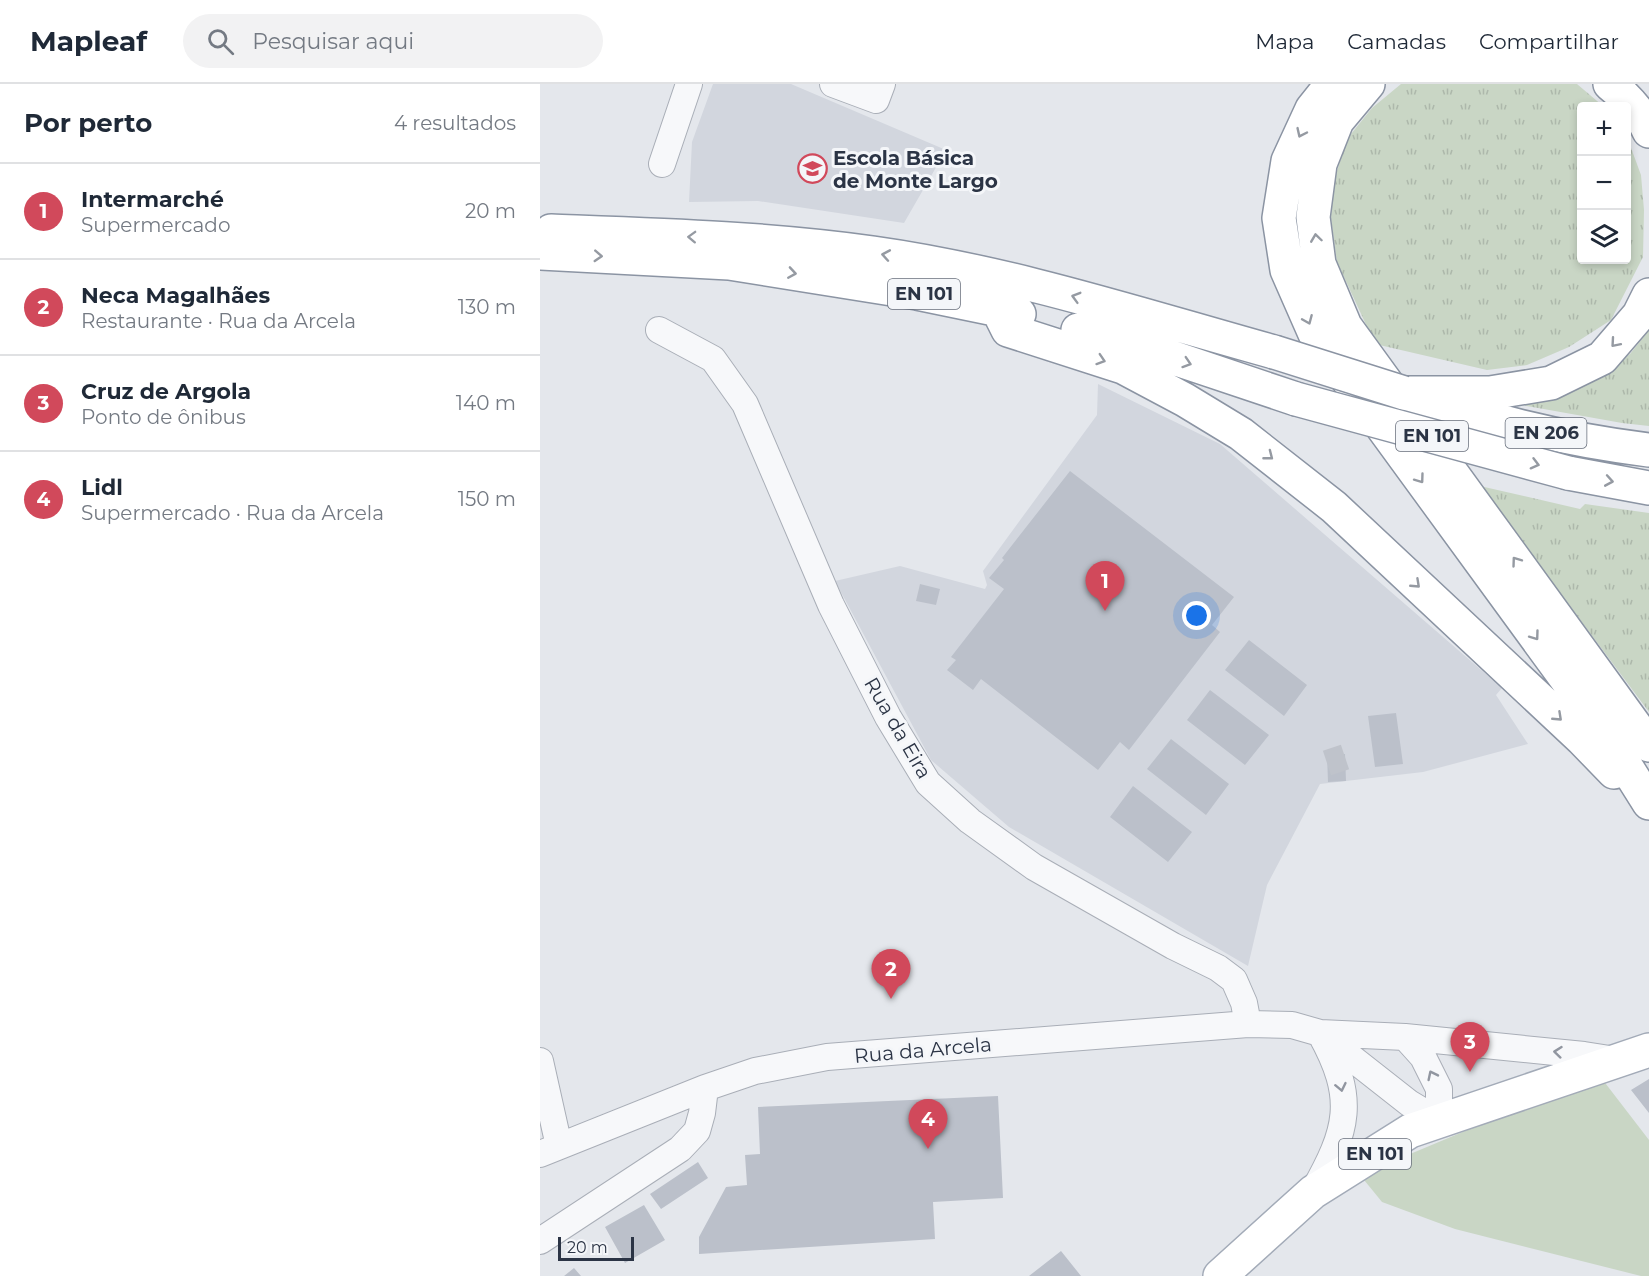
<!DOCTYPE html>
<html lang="pt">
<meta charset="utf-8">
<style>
:root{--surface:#fff;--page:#f2f2f3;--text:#1f2937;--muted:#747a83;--line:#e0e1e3;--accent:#d1495b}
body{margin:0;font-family:Montserrat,sans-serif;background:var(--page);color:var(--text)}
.controls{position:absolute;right:18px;top:18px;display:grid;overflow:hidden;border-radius:6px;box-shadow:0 3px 9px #0003}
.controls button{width:54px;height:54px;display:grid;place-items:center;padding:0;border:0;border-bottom:2px solid var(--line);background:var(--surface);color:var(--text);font:30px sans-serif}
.scale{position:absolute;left:18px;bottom:15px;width:76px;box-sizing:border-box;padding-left:6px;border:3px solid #2b3445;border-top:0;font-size:16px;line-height:21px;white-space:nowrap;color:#2b3445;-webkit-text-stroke:4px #f4f6f9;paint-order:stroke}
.you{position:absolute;left:657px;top:532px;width:21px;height:21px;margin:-15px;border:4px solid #fff;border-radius:50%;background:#1a73e8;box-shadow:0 0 0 9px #1a73e833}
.badge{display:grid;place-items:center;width:39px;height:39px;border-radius:50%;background:var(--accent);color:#fff;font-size:20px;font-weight:700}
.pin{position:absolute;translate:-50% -50px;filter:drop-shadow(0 2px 3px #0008)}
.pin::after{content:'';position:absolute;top:32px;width:21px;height:18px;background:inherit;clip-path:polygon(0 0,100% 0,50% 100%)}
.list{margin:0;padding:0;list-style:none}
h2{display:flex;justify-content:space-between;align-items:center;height:78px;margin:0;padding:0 24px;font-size:26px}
h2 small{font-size:20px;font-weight:400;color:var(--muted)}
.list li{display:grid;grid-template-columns:39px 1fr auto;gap:18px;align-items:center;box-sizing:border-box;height:96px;padding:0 24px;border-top:2px solid var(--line)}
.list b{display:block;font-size:22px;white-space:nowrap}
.list p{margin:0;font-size:20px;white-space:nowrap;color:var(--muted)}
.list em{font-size:20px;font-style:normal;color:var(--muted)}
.icon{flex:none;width:33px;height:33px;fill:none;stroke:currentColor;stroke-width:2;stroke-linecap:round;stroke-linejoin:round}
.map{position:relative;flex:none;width:1109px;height:1192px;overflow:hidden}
header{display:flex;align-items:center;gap:36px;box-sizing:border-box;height:84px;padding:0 30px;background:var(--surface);border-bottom:2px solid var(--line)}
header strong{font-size:28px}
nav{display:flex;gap:33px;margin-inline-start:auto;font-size:21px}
.search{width:420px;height:54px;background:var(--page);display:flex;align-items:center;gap:15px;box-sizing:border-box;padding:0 21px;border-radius:33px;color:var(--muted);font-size:22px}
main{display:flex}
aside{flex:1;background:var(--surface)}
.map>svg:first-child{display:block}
.built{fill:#d2d6de}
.grass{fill:url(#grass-tufts)}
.green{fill:#c9d6c5}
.building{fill:#bbc0ca}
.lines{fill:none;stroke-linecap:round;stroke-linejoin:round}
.minor-tunnel{stroke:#bfc3cb;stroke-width:26;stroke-dasharray:26 13;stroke-linecap:butt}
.minor-casing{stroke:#a9aeb7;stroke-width:28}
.major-casing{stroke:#a3abb8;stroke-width:36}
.highway-casing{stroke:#8b94a3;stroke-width:36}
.minor{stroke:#f7f8fa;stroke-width:26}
.major{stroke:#fff;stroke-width:33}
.highway{stroke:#fff;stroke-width:33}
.highway-bridge-casing{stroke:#8b94a3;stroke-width:36;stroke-linecap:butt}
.highway-bridge{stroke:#fff;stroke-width:33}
.oneway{stroke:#959aa2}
.oneway2{stroke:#9196a0}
.labels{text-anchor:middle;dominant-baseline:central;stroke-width:6;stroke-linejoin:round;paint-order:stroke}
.shield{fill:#f4f6f9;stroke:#676e7b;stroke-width:1.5}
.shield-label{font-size:18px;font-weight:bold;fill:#2b3445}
.poi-label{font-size:20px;font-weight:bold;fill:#2b3445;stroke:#f4f6f9;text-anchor:start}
.street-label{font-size:20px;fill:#2b3445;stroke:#f4f6f9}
</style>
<header>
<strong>Mapleaf</strong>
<div class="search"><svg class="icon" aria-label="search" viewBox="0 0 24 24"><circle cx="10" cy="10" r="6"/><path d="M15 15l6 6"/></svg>Pesquisar aqui</div>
<nav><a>Mapa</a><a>Camadas</a><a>Compartilhar</a></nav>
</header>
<main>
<aside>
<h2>Por perto<small>4 resultados</small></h2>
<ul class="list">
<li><span class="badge">1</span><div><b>Intermarché</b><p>Supermercado</p></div><em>20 m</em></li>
<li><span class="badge">2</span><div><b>Neca Magalhães</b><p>Restaurante · Rua da Arcela</p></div><em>130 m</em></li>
<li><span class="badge">3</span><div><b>Cruz de Argola</b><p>Ponto de ônibus</p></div><em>140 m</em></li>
<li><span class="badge">4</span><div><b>Lidl</b><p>Supermercado · Rua da Arcela</p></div><em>150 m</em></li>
</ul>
</aside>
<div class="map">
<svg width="1109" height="1192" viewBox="0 0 1109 1192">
<defs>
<pattern id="grass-tufts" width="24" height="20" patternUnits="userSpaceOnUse" patternTransform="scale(1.5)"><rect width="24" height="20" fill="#c9d6c5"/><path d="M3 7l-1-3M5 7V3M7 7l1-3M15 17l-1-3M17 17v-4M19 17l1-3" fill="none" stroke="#adb8ab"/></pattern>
</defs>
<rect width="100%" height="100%" fill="#e4e7ec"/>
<path class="built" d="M173,0H251L406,66L364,139L218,117L149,118L152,58Z
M558,300L680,360L962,604L956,611L988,660L883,688L780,700L727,801L708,882L469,743L391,676L295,497L360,482L445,505L447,501L443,487L557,331Z"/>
<path class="grass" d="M861,0H1037L1063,22H1042V176H1086L1087,53L1101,91L1104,126L1103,173L1071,236L1029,263L987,281L947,286L835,260L797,178L791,134L792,103L807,55L832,24Z
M1109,246V342L1082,339L970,319L1056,293L1090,270Z
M940,402L1040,425L1045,420L1109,429V628Z"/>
<path class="green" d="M1059,991L1109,1056V1192H1101L915,1145L842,1118L820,1091Z"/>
<path class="building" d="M530,387L694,513L672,541L680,548L589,666L580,658L558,686L441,595L433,606L407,586L416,576L411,573L464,505L449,494L464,476L462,474Z
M380,500L400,505L396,521L376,517Z
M709,556L767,601L744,632L685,586Z
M670,606L729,651L705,681L647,636Z
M856,629L863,680L835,683L828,632Z
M631,655L689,700L666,731L607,685Z
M787,670H805L806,697L788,698Z
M593,702L652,748L628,778L570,733Z
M1109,995V1029L1091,1006Z
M458,1012L463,1114L393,1118L395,1155L159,1170V1153L186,1103L207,1101L205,1071L220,1070L218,1023Z
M158,1078L168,1094L121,1125L110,1110Z
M104,1121L125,1156L85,1179L65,1143Z
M521,1167L541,1192H489Z
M34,1184L41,1192H24Z"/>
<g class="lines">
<path class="minor-tunnel" d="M787,679L805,673"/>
<defs>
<path id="minor" d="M293,0L336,16L342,0
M122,80L149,0
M119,246L173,275L205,320L291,521L348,633L388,699L430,737L494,783L633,862L678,884L694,896L704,919L708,940
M785,953L869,1019L899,1037
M865,953L883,973L899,1005V1037
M0,977L19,1062
M0,1070L165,1004L215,987L287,973L708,940L752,941L780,949L865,953L1044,971L1076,976
M773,1108C808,1046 817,1015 780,949
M0,1157L140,1065L157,1047L162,1029L165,1004"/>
<path id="major" d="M680,1192L773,1108L870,1047L1109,966"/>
<path id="highway" d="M792,0L772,25L748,77L739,134L747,186L776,252L1060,641L1109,719
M828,0L797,37L780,80L773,133L779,180L805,242L1109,661
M1070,0C1086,13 1101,29 1109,47
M11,147C118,151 226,154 333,169C469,188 601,231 734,268
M0,169L189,179L377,209L479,230
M457,224L468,246L583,283L645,316L701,350L794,423L1042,655L1074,688
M538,246L592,260L756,315
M864,309H950L1011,299L1062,274L1099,231L1109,211
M894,318C965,341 1035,357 1109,366
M1028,389L1109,404"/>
</defs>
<use href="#minor" class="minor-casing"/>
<use href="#major" class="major-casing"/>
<use href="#highway" class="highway-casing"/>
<use href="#minor" class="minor"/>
<use href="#major" class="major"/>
<use href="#highway" class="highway"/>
<defs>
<path id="highway-bridge" d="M734,268L864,309
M756,315L1028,389"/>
</defs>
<use href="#highway-bridge" class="highway-bridge-casing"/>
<use href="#highway-bridge" class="highway-bridge"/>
</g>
<defs><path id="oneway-chevron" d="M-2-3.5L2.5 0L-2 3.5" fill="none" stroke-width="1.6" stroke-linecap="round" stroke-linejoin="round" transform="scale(1.5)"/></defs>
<g class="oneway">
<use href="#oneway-chevron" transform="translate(761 49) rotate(115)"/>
<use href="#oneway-chevron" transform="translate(152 153) rotate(-178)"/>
<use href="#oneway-chevron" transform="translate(776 154) rotate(-98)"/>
<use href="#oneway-chevron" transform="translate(346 171) rotate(-170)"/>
<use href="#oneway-chevron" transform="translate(58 172) rotate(3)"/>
<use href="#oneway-chevron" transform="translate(252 189) rotate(9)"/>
<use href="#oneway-chevron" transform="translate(536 213) rotate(-164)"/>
<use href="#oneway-chevron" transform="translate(768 236) rotate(67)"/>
<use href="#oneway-chevron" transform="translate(1075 259) rotate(131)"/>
<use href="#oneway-chevron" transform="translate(561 276) rotate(18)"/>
<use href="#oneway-chevron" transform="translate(647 279) rotate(18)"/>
<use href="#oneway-chevron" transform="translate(729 372) rotate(38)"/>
<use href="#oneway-chevron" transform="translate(995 380) rotate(15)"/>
<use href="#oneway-chevron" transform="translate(880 395) rotate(54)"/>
<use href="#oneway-chevron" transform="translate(1069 397) rotate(10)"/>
<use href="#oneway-chevron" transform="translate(976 477) rotate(-126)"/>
<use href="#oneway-chevron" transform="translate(876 500) rotate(43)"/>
<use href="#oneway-chevron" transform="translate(995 552) rotate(54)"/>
<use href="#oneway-chevron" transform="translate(1018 633) rotate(43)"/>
</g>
<g class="oneway2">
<use href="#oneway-chevron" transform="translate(1018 968) rotate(-174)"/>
<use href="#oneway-chevron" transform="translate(892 991) rotate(-116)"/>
<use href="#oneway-chevron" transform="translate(801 1003) rotate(78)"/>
</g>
<defs>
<symbol id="school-ring" viewBox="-11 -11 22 22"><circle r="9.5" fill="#f4f6f9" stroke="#d1495b" stroke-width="1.5"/><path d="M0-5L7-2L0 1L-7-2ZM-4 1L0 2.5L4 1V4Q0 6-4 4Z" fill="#d1495b"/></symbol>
</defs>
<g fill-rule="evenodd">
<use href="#school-ring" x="256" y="68" width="33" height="33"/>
</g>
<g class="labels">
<g class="shield">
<rect x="348" y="195" width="72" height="30" rx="4.5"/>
<rect x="965.5" y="334" width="81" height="30" rx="4.5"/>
<rect x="856" y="337" width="72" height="30" rx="4.5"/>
<rect x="799" y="1055" width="72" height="30" rx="4.5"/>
</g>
<g class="shield-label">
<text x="384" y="210">EN 101</text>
<text x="1006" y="349">EN 206</text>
<text x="892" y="352">EN 101</text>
<text x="835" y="1070">EN 101</text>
</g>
<g class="poi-label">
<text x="293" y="74">Escola Básica<tspan x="293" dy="23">de Monte Largo</tspan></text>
</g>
<g class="street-label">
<text transform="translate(358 644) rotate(60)">Rua da Eira</text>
<text transform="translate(383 966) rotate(-5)">Rua da Arcela</text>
</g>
</g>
</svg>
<div class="controls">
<button>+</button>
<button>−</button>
<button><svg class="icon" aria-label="layers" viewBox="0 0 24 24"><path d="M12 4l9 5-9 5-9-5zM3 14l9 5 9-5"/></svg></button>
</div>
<div class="scale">20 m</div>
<div class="you"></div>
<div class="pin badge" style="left:565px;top:527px">1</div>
<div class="pin badge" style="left:351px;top:915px">2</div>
<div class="pin badge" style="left:930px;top:988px">3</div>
<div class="pin badge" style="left:388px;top:1065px">4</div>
</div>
</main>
